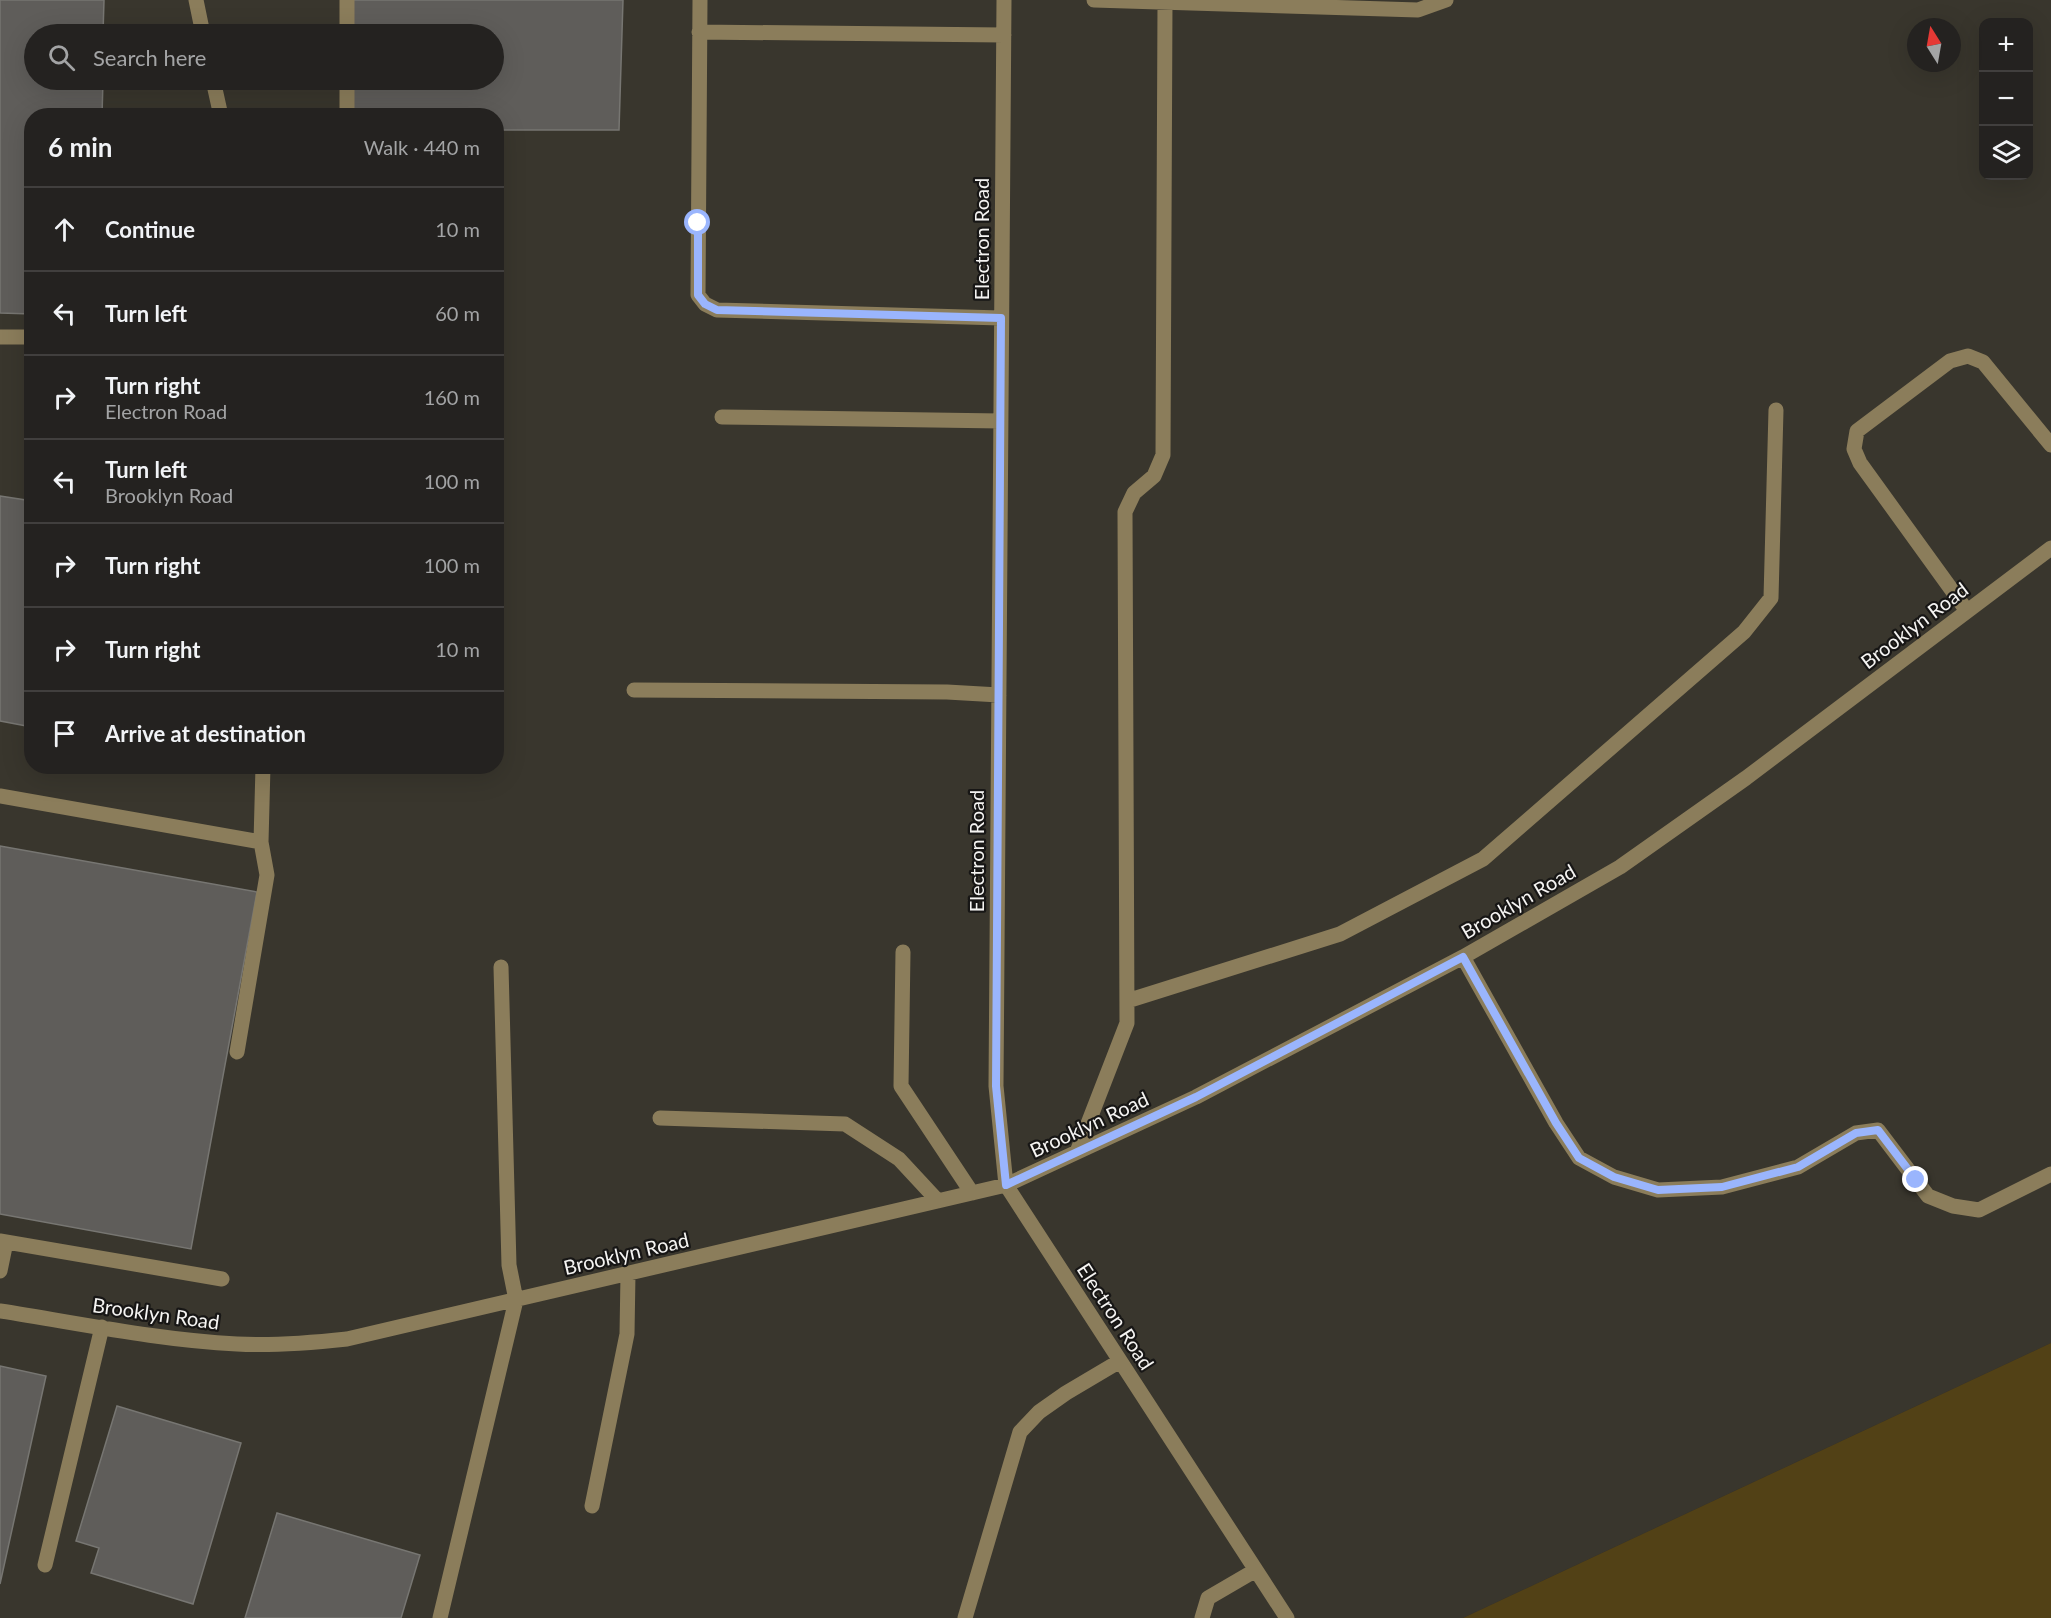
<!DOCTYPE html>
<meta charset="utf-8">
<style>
:root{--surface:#242220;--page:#302f2d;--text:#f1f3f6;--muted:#a3a4a5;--line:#413f3e}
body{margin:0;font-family:Lato,sans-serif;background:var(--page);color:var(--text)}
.controls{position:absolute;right:18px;top:18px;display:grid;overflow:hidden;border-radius:12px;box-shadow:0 6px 24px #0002}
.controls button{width:54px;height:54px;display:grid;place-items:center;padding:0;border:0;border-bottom:2px solid var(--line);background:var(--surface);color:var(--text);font:30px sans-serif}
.compass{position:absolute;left:1907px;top:18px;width:54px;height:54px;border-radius:50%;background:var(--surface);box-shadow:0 6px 24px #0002;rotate:349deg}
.stop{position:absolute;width:18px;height:18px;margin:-14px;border:4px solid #9ab5fd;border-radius:50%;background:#fff}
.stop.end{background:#9ab5fd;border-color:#fff;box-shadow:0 2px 6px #0008}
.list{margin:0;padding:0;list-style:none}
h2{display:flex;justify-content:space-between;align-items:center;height:78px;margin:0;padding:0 24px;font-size:26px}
h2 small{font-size:20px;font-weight:400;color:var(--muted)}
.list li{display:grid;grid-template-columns:39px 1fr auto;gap:18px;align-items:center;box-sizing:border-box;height:84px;padding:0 24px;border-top:2px solid var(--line)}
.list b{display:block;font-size:22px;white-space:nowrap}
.list p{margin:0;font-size:20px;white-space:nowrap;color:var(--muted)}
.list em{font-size:20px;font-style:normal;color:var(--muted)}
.icon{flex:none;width:33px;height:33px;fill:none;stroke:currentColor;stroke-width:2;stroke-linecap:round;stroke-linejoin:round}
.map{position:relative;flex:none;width:2051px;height:1618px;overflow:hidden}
.search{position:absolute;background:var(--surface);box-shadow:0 6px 24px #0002;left:24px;top:24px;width:480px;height:66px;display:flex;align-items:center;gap:15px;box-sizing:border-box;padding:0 21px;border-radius:33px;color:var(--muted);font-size:22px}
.panel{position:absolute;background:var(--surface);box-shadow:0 6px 24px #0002;left:24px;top:108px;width:480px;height:666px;border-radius:24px}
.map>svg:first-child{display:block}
.built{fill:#39362d;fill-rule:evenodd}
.green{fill:#524116}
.building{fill:#5f5d5a;stroke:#777672;stroke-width:1.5}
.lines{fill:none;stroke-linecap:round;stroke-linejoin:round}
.minor{stroke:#8b7d5b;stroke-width:15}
.route{stroke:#9ab5fd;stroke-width:8}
.labels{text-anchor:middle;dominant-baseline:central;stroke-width:4.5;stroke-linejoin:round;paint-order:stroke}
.street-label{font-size:20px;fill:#f5f4f2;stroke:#171615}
</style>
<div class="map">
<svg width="2051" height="1618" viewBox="0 0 2051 1618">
<rect width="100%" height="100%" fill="#302e2b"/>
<path class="built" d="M0,0H2051V1343L1463,1618H0ZM1984,22H2028V176H1984ZM1916,27H1952V63H1916ZM34,34H494V80H34ZM32,116H496V766H32Z"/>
<path class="green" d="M2051,1343V1618H1463Z"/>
<path class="building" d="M0,0H104L103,34H34V80H103L102,116H32V314L0,313Z
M352,0H623L619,130H496V116H347L349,80H494V34H350Z
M0,496L32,501V727L0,721Z
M0,846L257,892L191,1249L0,1214Z
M0,1366L46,1376L0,1584Z
M117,1406L241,1443L193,1604L91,1573L99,1548L76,1541Z
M277,1513L420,1555L401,1618H245Z"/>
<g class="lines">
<path class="minor" d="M196,0L203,34
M700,0L698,295L705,304L717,310L1001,318
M1004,0L996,1086L1006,1185L1287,1618
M1094,0L1418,10L1446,0
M699,32L1004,35
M347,34V0
M213,80L221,116
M347,116V80
M0,337H32
M722,417L1001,421
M1967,611L1860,463L1854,449L1857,431L1950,361L1968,356L1983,362L2051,445
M634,690L947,692L999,695
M0,796L261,842
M903,952L901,1086L972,1193
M1463,957L1556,1123L1579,1158L1614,1177L1658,1190L1722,1187L1798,1167L1856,1133L1878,1130L1928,1196L1953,1206L1979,1210L2051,1174
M1127,1001L1340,934L1483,859L1744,632L1771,598L1776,410
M237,1052L267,875L261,842L263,766
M660,1118L845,1124L899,1159L938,1201
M1077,1152L1127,1023L1125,512L1134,493L1154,476L1163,455L1165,2
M0,1241L222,1279
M0,1271L6,1242
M0,1311C78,1323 157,1340 237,1344C274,1346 310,1343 347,1339L1006,1185L1196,1097L1463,957L1620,867L1746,778L2051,548
M592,1506L627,1334L628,1274
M45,1565L102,1327
M440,1618L516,1300L509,1265L501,967
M965,1618L1020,1432L1039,1412L1066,1393L1120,1361
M1202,1618L1208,1598L1256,1570"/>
</g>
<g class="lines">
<path class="route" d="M698,223V295L705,304L717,310L1001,318L996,1086L1006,1185L1196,1097L1463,957L1556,1123L1579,1158L1614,1177L1658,1190L1722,1187L1798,1167L1856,1133L1878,1130L1916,1180"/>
</g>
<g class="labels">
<g class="street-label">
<text transform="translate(981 239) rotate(-90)">Electron Road</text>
<text transform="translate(1914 625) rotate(-37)">Brooklyn Road</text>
<text transform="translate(976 851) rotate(-90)">Electron Road</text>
<text transform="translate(1518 901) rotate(-30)">Brooklyn Road</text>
<text transform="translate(1089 1124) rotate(-25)">Brooklyn Road</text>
<text transform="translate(626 1253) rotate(-13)">Brooklyn Road</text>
<text transform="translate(156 1313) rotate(8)">Brooklyn Road</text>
<text transform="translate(1116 1316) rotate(57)">Electron Road</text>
</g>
</g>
</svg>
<div class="controls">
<button>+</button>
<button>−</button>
<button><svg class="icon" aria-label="layers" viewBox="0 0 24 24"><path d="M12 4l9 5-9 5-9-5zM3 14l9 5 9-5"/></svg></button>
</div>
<svg class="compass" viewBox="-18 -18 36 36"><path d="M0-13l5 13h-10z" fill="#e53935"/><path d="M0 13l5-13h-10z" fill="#a3a4a5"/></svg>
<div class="stop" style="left:698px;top:223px"></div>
<div class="stop end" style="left:1916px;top:1180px"></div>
<div class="search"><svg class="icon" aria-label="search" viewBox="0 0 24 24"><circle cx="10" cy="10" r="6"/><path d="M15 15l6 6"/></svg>Search here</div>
<section class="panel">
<h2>6 min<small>Walk · 440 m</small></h2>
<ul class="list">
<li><svg class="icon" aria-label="ahead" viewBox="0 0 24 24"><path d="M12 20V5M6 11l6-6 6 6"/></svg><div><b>Continue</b></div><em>10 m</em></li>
<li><svg class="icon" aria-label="left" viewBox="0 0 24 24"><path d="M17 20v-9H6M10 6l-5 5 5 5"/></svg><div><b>Turn left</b></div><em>60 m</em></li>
<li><svg class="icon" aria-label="right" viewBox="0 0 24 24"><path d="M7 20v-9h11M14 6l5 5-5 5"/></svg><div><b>Turn right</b><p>Electron Road</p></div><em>160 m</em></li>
<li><svg class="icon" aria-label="left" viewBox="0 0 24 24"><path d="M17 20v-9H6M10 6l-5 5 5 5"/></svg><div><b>Turn left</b><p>Brooklyn Road</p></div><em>100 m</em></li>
<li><svg class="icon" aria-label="right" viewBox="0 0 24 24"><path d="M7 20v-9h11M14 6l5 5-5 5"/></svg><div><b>Turn right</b></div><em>100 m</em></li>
<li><svg class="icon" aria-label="right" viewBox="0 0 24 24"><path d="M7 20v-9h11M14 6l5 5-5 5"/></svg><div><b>Turn right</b></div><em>10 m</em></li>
<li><svg class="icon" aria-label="arrive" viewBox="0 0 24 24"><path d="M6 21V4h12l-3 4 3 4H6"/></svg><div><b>Arrive at destination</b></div></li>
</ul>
</section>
</div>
